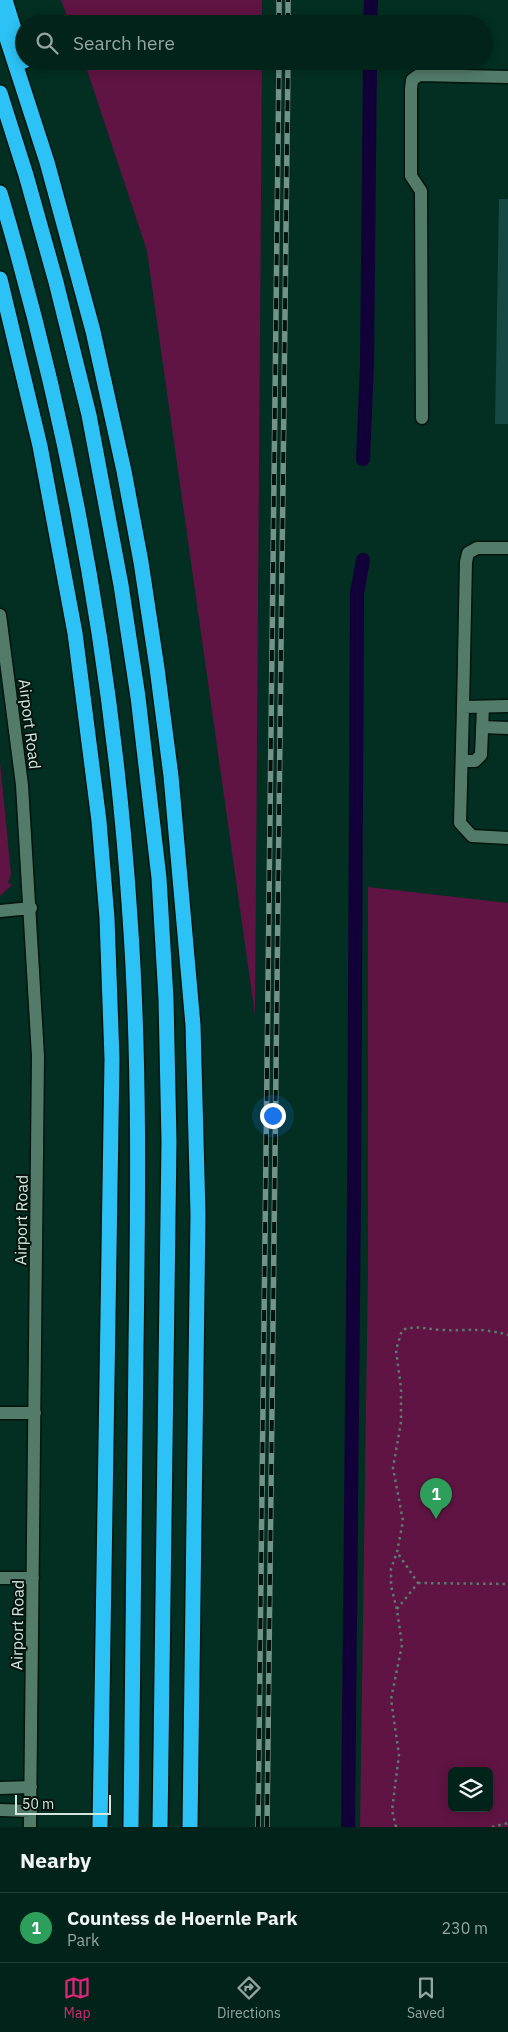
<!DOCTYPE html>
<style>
:root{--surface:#022319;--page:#102f26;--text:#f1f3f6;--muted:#96a4a2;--line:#234038;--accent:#db2777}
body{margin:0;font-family:"IBM Plex Sans",sans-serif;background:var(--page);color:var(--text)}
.controls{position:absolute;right:15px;bottom:15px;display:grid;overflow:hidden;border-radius:8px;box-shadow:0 2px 12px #0003}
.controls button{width:45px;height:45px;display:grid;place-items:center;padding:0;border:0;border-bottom:1px solid var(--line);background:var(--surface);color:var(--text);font:25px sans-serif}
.scale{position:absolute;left:15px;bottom:12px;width:96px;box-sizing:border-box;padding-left:5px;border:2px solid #d2e8de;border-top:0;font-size:14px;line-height:18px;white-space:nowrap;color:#d2e8de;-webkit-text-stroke:4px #04130d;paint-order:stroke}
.you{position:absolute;left:272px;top:1115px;width:18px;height:18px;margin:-12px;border:4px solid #fff;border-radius:50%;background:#1a73e8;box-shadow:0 0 0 8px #1a73e833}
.badge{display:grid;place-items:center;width:32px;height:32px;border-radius:50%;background:var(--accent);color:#fff;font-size:16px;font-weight:700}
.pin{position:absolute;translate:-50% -41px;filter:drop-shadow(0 1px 2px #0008)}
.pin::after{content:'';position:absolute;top:26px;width:18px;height:15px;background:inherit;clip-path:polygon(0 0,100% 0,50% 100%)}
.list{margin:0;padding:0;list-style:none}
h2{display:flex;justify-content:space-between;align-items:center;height:65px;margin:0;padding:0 20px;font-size:21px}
h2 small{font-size:16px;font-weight:400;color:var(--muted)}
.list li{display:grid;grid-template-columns:32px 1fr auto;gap:15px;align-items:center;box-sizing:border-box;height:70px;padding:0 20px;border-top:1px solid var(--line)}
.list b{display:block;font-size:19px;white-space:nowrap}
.list p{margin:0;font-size:16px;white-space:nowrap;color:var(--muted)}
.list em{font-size:16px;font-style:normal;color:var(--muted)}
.icon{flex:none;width:28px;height:28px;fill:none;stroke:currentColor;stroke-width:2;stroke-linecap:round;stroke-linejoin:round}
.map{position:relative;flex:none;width:508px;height:1827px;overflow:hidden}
.search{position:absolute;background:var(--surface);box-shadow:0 2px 12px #0003;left:15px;right:15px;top:15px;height:55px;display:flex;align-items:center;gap:12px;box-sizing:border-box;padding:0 18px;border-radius:28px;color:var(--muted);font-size:19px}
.sheet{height:135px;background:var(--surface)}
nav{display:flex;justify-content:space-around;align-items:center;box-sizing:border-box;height:70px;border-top:1px solid var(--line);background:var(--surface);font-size:14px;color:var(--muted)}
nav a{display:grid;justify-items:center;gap:2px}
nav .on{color:var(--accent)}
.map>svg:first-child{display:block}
.green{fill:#601443;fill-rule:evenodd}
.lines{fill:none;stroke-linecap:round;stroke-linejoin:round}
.canal{stroke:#120138;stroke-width:14}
.building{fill:#164844}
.minor-casing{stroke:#01140c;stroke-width:15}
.highway-casing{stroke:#01140c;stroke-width:18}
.path{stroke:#597c70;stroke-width:2.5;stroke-dasharray:2.5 4;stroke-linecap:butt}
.minor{stroke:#527b6a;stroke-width:12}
.highway{stroke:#2cc2f5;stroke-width:15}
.rail-casing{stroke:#739388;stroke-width:5.5}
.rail{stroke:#04130d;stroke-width:4;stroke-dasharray:11;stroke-linecap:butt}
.labels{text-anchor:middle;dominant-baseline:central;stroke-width:4;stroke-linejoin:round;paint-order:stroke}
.street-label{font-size:16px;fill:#d2e8de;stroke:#04130d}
</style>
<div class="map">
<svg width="508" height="1827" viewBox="0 0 508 1827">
<rect width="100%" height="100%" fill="#022f21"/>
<path class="green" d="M61,0H262V24H70Z
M84,61H262L255,1015L147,251Z
M0,762L11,874L8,883L12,885L0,896Z
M368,887L508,903V1827H360L368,1268ZM452,1771H489V1808H452Z"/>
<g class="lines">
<path class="canal" d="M370,24L371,0
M363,459L367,364L370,61
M348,1827L354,1200L357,593L363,560"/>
</g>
<path class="building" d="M499,199H508V424H495Z"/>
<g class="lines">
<g class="minor-casing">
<path id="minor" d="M422,418L421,191L411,176V89L412,80L419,75L508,77
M508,548H477L468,553L466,562L463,707L508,706
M0,615L22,785L38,1056L30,1827
M463,707L460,823L472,836L508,838
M482,727L508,728
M462,761H475L481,755L483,707
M0,911L31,908
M0,1413H35
M0,1578H33
M0,1788L31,1787
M0,1810L31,1811"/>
</g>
<g class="highway-casing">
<path id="highway" d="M5,0L24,61
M0,17L47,162L93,331L124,471L141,562L157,668L171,776L193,1025L198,1214L190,1827
M0,93L26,175L56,282L89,415L121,585L138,697L159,878L166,999L169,1141L160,1827
M0,193C70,428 114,672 130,917C140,1060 138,1203 136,1347C134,1507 132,1667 131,1827
M0,279L40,446L75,633L99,821L107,918L112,1059L100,1827"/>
</g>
<path class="path" d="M418,1583L508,1584
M397,1609L418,1583L397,1552
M396,1827L392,1810L399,1755L391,1699L402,1645L397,1610L391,1586V1569L397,1552L403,1521L393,1468L401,1422V1388L396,1350L402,1330C416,1325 427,1329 441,1330C468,1331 481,1327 508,1335
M492,1827L508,1823"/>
<use href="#minor" class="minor"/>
<use href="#highway" class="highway"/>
<g class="rail-casing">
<path id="rail" d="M279,24V0
M288,24V0
M258,1827L279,61
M267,1827L288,61"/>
</g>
<use href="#rail" class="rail"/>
</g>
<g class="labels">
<g class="street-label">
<text transform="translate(30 724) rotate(83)">Airport Road</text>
<text transform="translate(21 1220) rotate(-89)">Airport Road</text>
<text transform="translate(17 1625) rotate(-89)">Airport Road</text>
</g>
</g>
</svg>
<div class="controls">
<button><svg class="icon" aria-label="layers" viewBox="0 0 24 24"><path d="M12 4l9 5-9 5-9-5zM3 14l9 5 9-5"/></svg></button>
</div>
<div class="scale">50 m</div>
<div class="you"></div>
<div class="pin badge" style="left:436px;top:1519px;background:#2e9e5b">1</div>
<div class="search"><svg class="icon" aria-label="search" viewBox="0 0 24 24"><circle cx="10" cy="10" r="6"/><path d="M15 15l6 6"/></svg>Search here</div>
</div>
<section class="sheet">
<h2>Nearby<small></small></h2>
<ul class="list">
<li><span class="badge" style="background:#2e9e5b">1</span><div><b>Countess de Hoernle Park</b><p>Park</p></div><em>230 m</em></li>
</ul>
</section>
<nav>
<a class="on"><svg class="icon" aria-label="map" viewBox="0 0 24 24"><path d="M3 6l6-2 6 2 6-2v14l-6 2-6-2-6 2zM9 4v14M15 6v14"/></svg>Map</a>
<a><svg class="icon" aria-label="directions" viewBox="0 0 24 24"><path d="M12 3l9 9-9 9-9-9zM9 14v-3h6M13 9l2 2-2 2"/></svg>Directions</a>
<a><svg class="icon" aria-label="saved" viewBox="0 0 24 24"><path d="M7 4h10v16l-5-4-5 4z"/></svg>Saved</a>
</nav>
